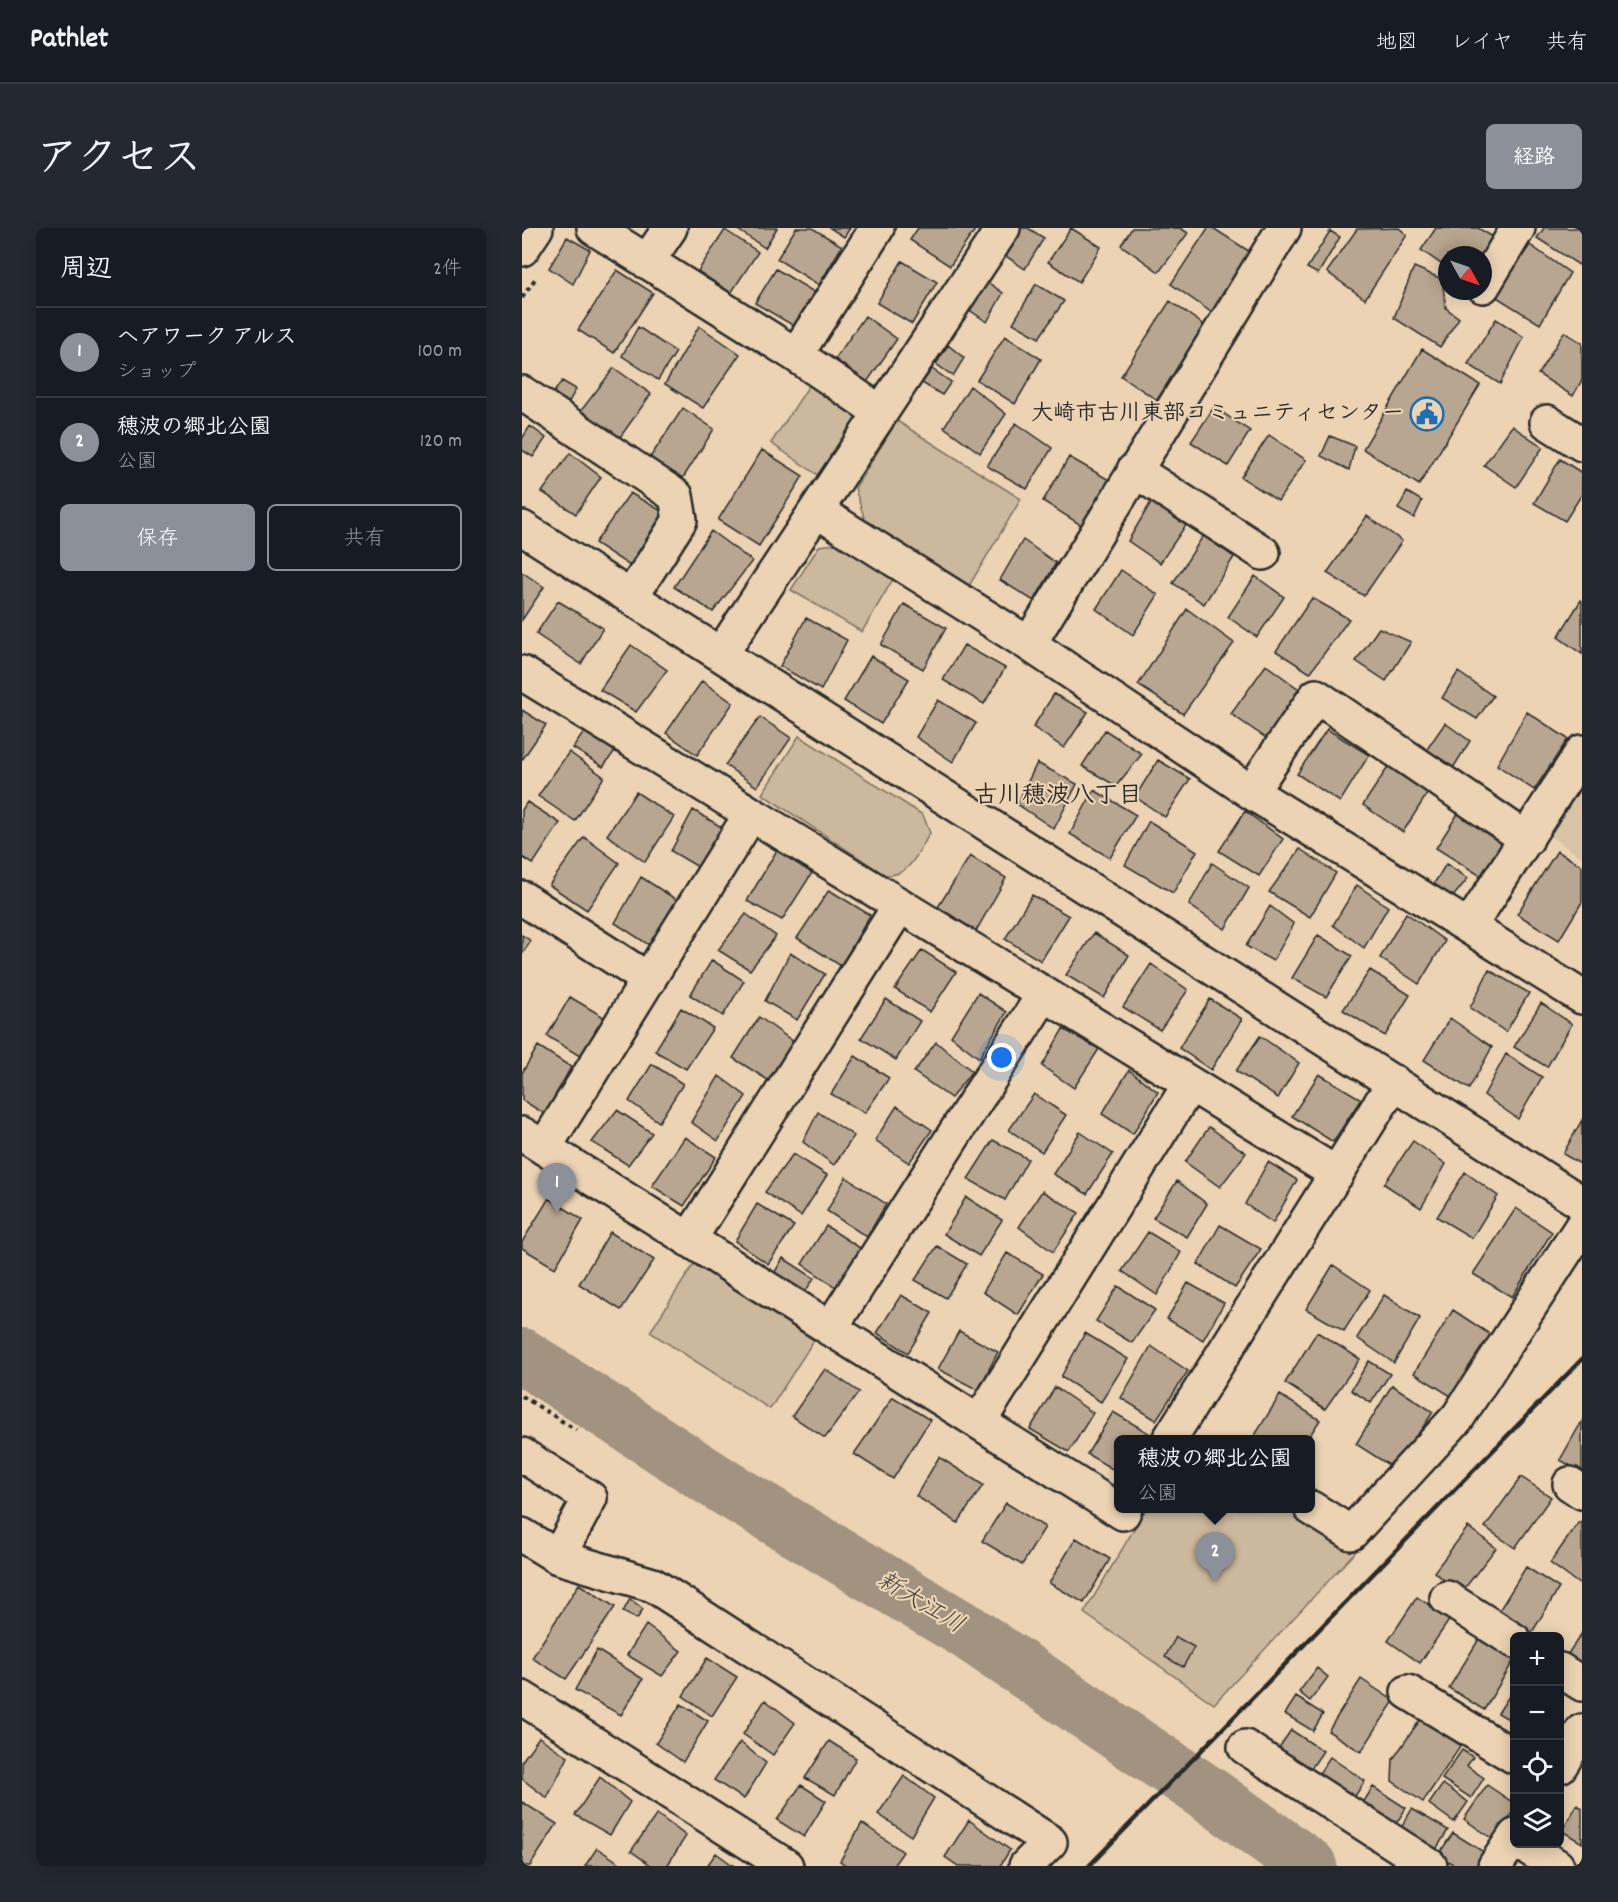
<!DOCTYPE html>
<html lang="ja">
<meta charset="utf-8">
<style>
:root{--surface:#171b24;--page:#242831;--text:#f1f3f6;--muted:#9ea1a6;--line:#363941;--accent:#8c9099}
body{margin:0;font-family:Dekko,"Klee One",sans-serif;background:var(--page);color:var(--text)}
.controls{position:absolute;right:18px;bottom:18px;display:grid;overflow:hidden;border-radius:9px;box-shadow:0 3px 15px #0003}
.controls button{width:54px;height:54px;display:grid;place-items:center;padding:0;border:0;border-bottom:2px solid var(--line);background:var(--surface);color:var(--text);font:30px sans-serif}
.compass{position:absolute;left:916px;top:18px;width:54px;height:54px;border-radius:50%;background:var(--surface);box-shadow:0 3px 15px #0003;rotate:130deg}
.you{position:absolute;left:480px;top:830px;width:21px;height:21px;margin:-15px;border:4px solid #fff;border-radius:50%;background:#1a73e8;box-shadow:0 0 0 9px #1a73e833}
.badge{display:grid;place-items:center;width:39px;height:39px;border-radius:50%;background:var(--accent);color:#fff;font-size:20px;font-weight:700}
.pin{position:absolute;translate:-50% -50px;filter:drop-shadow(0 2px 3px #0008)}
.pin::after{content:'';position:absolute;top:32px;width:21px;height:18px;background:inherit;clip-path:polygon(0 0,100% 0,50% 100%)}
.popup{position:absolute;left:592px;top:1207px;width:201px;height:78px;box-sizing:border-box;display:grid;place-content:center;border-radius:9px;background:var(--surface);filter:drop-shadow(0 2px 4px #0005);font-size:20px;white-space:nowrap;color:var(--muted)}
.popup b{font-size:22px;color:var(--text)}
.popup::after{content:'';position:absolute;left:50%;top:100%;margin-left:-12px;border:12px solid transparent;border-top-color:var(--surface)}
.list{margin:0;padding:0;list-style:none}
h2{display:flex;justify-content:space-between;align-items:center;height:78px;margin:0;padding:0 24px;font-size:26px}
h2 small{font-size:20px;font-weight:400;color:var(--muted)}
.list li{display:grid;grid-template-columns:39px 1fr auto;gap:18px;align-items:center;box-sizing:border-box;height:90px;padding:0 24px;border-top:2px solid var(--line)}
.list b{display:block;font-size:22px;white-space:nowrap}
.list p{margin:0;font-size:20px;white-space:nowrap;color:var(--muted)}
.list em{font-size:20px;font-style:normal;color:var(--muted)}
.actions{display:flex;gap:12px;padding:18px 24px}
.actions a{flex:1;padding:14px 0;border:2px solid var(--accent);border-radius:9px;text-align:center;font-size:21px;color:var(--accent)}
.actions .main{background:var(--accent);color:#fff}
.icon{flex:none;width:33px;height:33px;fill:none;stroke:currentColor;stroke-width:2;stroke-linecap:round;stroke-linejoin:round}
.map{position:relative;flex:none;width:1060px;height:1638px;overflow:hidden;border-radius:9px}
header{display:flex;align-items:center;gap:36px;box-sizing:border-box;height:84px;padding:0 30px;background:var(--surface);border-bottom:2px solid var(--line)}
header strong{font-size:28px}
nav{display:flex;gap:33px;margin-inline-start:auto;font-size:21px}
.intro{display:flex;align-items:center;justify-content:space-between;box-sizing:border-box;height:144px;padding:0 36px}
h1{margin:0;font-size:42px}
.button{padding:15px 27px;border-radius:9px;background:var(--accent);color:#fff;font-size:21px;font-weight:700}
main{display:flex;gap:36px;padding:0 36px}
aside{flex:1;background:var(--surface);border-radius:9px;box-shadow:0 3px 15px #0003}
.map>svg:first-child{display:block}
.built{fill:#d8c3a6}
.green{fill:#ccb89d;stroke:#7c7264;stroke-width:1.5}
.lines{fill:none;stroke-linecap:round;stroke-linejoin:round}
.river{stroke:#a1937f;stroke-width:56}
.building{fill:#b9a690;stroke:#2b2b2b;stroke-width:1.5}
.minor-casing{stroke:#2b2b2b;stroke-width:38}
.path{stroke:#2b2b2b;stroke-width:4;stroke-dasharray:4.5 4.5;stroke-linecap:butt}
.minor{stroke:#ebd3b3;stroke-width:33}
.rail{stroke:#2b2b2b;stroke-width:4.5}
.labels{text-anchor:middle;dominant-baseline:central;stroke-width:4.5;stroke-linejoin:round;paint-order:stroke}
.poi-label{font-size:22px;font-weight:bold;fill:#2b2b2b;stroke:#ebd3b3;text-anchor:end}
.neighbourhood-label{font-size:24px;font-weight:bold;fill:#2b2b2b;stroke:#ebd3b3}
.water-label{font-size:24px;font-style:italic;fill:#484540;stroke:#ebd3b3}
</style>
<header>
<strong>Pathlet</strong>
<nav><a>地図</a><a>レイヤ</a><a>共有</a></nav>
</header>
<div class="intro"><h1>アクセス</h1><a class="button">経路</a></div>
<main>
<aside>
<h2>周辺<small>2件</small></h2>
<ul class="list">
<li><span class="badge">1</span><div><b>ヘアワーク アルス</b><p>ショップ</p></div><em>100 m</em></li>
<li><span class="badge">2</span><div><b>穂波の郷北公園</b><p>公園</p></div><em>120 m</em></li>
</ul>
<div class="actions"><a class="main">保存</a><a>共有</a></div>
</aside>
<div class="map">
<svg width="1060" height="1638" viewBox="0 0 1060 1638">
<rect width="100%" height="100%" fill="#ebd3b3"/>
<filter id="ink" filterUnits="userSpaceOnUse"><feTurbulence type="fractalNoise" baseFrequency=".0167" numOctaves="2"/><feDisplacementMap in="SourceGraphic" scale="12" xChannelSelector="R" yChannelSelector="G"/><feConvolveMatrix kernelMatrix="1 2 1 2 8 2 1 2 1" color-interpolation-filters="sRGB"/></filter>
<g filter="url(#ink)">
<path class="built" d="M1060,558V629L1028,608Z"/>
<path class="green" d="M292,150L338,181L340,199L303,252L249,215Z
M375,193L499,271L447,358L344,296L333,260Z
M320,315L374,346L340,404L269,362L297,318Z
M277,508L401,587L408,605C396,624 388,649 363,647L240,566Z
M172,1036L292,1112L248,1181L128,1104Z
M624,1281H767L835,1322L692,1476L562,1385Z"/>
<g class="lines">
<path class="river" d="M0,1128L204,1260L444,1403L691,1569L787,1638"/>
</g>
<path class="building" d="M213,0H255L243,20Z
M274,0H290L320,18L297,57L255,31Z
M308,0H328L322,9Z
M396,0H450L453,2L428,38L388,12Z
M498,0H506L522,10L503,41L481,26Z
M549,0L579,19L557,54L526,34Z
M610,0H658L666,5L637,44L599,17Z
M686,0H691L733,27L696,89L649,56Z
M877,0L885,7L843,71L805,44L835,1Z
M914,0H956L976,12L961,27H925V40L899,22Z
M1022,0H1060V33L1057,37L1015,10Z
M203,2L236,24L209,65L176,43Z
M808,3L818,9L796,46L785,40Z
M45,9L68,22L51,56L27,40Z
M1008,17L1048,45L1018,96L973,68Z
M380,33L415,54L390,96L355,75Z
M892,39L920,51L924,80L937,90L918,119L872,90Z
M254,41L292,64L272,98L233,75Z
M95,42L131,65L92,125L56,102Z
M464,53L481,65L465,94L446,81Z
M514,56L542,73L517,110L491,95Z
M648,73L683,98L635,172L599,148Z
M343,88L375,111L345,154L313,131Z
M974,91L1002,109L978,156L946,136Z
M177,98L218,126L181,180L143,156Z
M116,99L154,124L136,152L100,128Z
M1042,104L1060,115V152L1051,168L1016,146Z
M483,108L519,131L493,176L455,152Z
M426,117L442,130L431,148L414,136Z
M900,121L958,157L897,257L841,221Z
M92,140L129,166L91,219L51,193Z
M410,141L429,154L420,167L400,155Z
M40,153L54,161L40,186L25,174Z
M448,158L484,186L458,225L422,199Z
M692,179L728,203L706,238L669,214Z
M161,180L192,201L161,250L127,231Z
M494,195L530,220L505,261L465,238Z
M8,198L24,210L11,229L0,222V211Z
M990,198L1021,219L994,259L962,237Z
M747,207L784,232L756,273L719,249Z
M808,208L833,218L827,242L799,228Z
M240,222L281,248L237,318L196,292Z
M48,225L79,249L54,286L20,264Z
M547,229L589,253L562,299L521,273Z
M1038,231L1060,245V266L1043,293L1012,275Z
M885,264L900,273L892,290L876,281Z
M108,265L143,285L108,338L73,315Z
M629,274L664,297L638,335L606,313Z
M845,288L880,313L842,368L805,345Z
M189,303L230,333L191,384L152,359Z
M681,308L712,329L682,376L651,355Z
M501,312L534,335L512,373L478,352Z
M599,342L636,367L611,407L574,381Z
M0,344L22,359L0,392Z
M733,348L762,369L735,409L706,389Z
M790,370L827,391L788,445L754,423Z
M1059,372L1060,373V426L1036,409Z
M36,373L81,400L59,436L14,406Z
M382,376L424,400L401,441L359,417Z
M665,381L712,415L661,486L616,457Z
M284,390L325,412L299,462L258,438Z
M857,400L889,414L864,453L834,433Z
M109,417L145,442L114,484L78,462Z
M442,417L483,440L462,476L421,452Z
M349,428L387,451L359,496L322,473Z
M744,437L781,464L747,512L709,486Z
M936,444L971,468L955,491L920,470Z
M180,453L211,475L175,527L144,505Z
M532,466L566,484L542,520L511,499Z
M416,472L454,495L431,534L394,509Z
M0,482L24,497L0,532Z
M1005,484L1046,511L1012,562L975,537Z
M238,489L269,510L235,559L203,537Z
M923,495L948,513L931,540L903,524Z
M67,497L98,516L81,539L51,520Z
M805,501L847,527L818,574L775,546Z
M583,502L620,526L594,558L560,538Z
M47,524L82,549L53,593L16,568Z
M636,532L668,551L643,589L613,569Z
M515,535L555,556L532,601L495,576Z
M868,536L907,563L881,604L841,577Z
M572,562L614,587L588,630L548,606Z
M114,564L152,589L123,634L85,607Z
M5,574L38,595L11,636L0,629V582Z
M171,582L201,600L176,639L149,623Z
M723,583L761,611L737,648L697,623Z
M937,584L984,614L962,650L914,620Z
M627,593L675,623L651,665L603,637Z
M62,609L97,635L65,682L27,657Z
M778,621L814,645L788,689L747,664Z
M255,622L290,645L260,692L225,673Z
M1035,623L1060,638V674L1037,712L995,686Z
M448,628L484,650L454,703L416,679Z
M690,635L727,660L703,701L667,677Z
M924,636L946,650L930,670L910,659Z
M119,649L155,672L127,717L93,695Z
M835,657L866,679L842,720L811,697Z
M307,662L348,687L319,738L275,710Z
M510,667L547,688L519,733L483,711Z
M748,678L772,696L751,733L724,718Z
M884,685L923,713L897,756L858,730Z
M224,686L254,708L228,742L196,722Z
M572,705L607,727L582,770L544,747Z
M0,707L9,713L0,726Z
M796,707L830,728L804,769L770,750Z
M400,722L434,744L408,784L373,761Z
M268,725L303,746L275,792L243,773Z
M190,732L222,753L201,788L168,767Z
M629,736L666,762L638,802L601,779Z
M848,742L888,767L863,808L821,782Z
M967,742L1007,765L984,804L948,780Z
M456,765L485,784L457,830L429,808Z
M48,769L85,791L61,830L25,808Z
M364,771L398,793L374,832L339,810Z
M688,771L720,791L689,842L657,820Z
M1019,775L1050,796L1025,839L992,819Z
M159,780L191,800L164,841L133,823Z
M237,789L272,814L249,854L211,830Z
M928,790L970,819L947,861L902,832Z
M541,801L577,821L552,860L520,838Z
M738,808L777,835L756,870L714,843Z
M414,814L450,843L429,870L392,844Z
M16,818L49,839L23,886L0,872V845Z
M984,826L1020,849L996,891L962,867Z
M333,828L367,850L343,885L309,866Z
M130,836L161,856L137,894L107,873Z
M607,842L636,864L611,906L580,886Z
M797,846L839,871L811,914L770,888Z
M197,848L224,868L196,913L169,894Z
M512,866L544,887L520,924L487,902Z
M375,878L410,902L387,935L353,912Z
M95,882L130,905L106,937L70,914Z
M296,884L332,908L312,937L281,914Z
M1060,892V937L1041,926Z
M687,899L724,925L698,959L663,934Z
M558,904L591,926L565,966L531,946Z
M163,909L194,929L162,978L130,958Z
M471,912L506,931L483,972L446,951Z
M891,913L924,936L899,980L862,956Z
M271,926L305,947L279,988L243,964Z
M746,934L775,952L751,995L723,976Z
M943,944L976,968L950,1010L915,989Z
M324,949L364,976L345,1009L305,983Z
M655,953L685,976L665,1009L631,990Z
M520,963L557,985L531,1024L497,999Z
M444,969L480,992L457,1028L422,1006Z
M27,970L61,992L33,1040L0,1020V1014Z
M235,976L272,998L246,1036L213,1013Z
M994,980L1030,1004L990,1069L951,1046Z
M698,997L739,1021L713,1060L676,1036Z
M304,998L341,1022L315,1060L280,1036Z
M88,1004L132,1032L99,1082L57,1056Z
M626,1004L659,1024L635,1067L600,1043Z
M415,1018L445,1036L424,1070L393,1052Z
M485,1025L521,1046L496,1087L461,1064Z
M261,1030L292,1050L280,1069L250,1049Z
M811,1037L848,1062L822,1103L784,1081Z
M666,1055L702,1075L681,1112L645,1091Z
M596,1058L633,1082L610,1115L574,1093Z
M379,1067L410,1085L386,1125L355,1105Z
M862,1067L898,1090L872,1135L835,1110Z
M931,1082L972,1109L932,1170L892,1145Z
M437,1103L476,1124L456,1162L416,1141Z
M795,1104L838,1131L803,1181L763,1155Z
M563,1105L606,1131L579,1174L539,1149Z
M629,1118L666,1143L634,1192L599,1170Z
M847,1133L868,1146L849,1175L829,1162Z
M303,1141L337,1164L303,1210L270,1188Z
M870,1157L911,1184L873,1241L834,1216Z
M533,1159L571,1185L547,1224L508,1201Z
M758,1167L798,1192L785,1212H730Z
M371,1169L408,1192L371,1251L332,1226Z
M591,1184L630,1207L628,1212H597V1245L565,1226Z
M1060,1193V1244L1038,1232Z
M417,1229L461,1257L436,1295L394,1268Z
M999,1249L1029,1269L993,1320L963,1299Z
M484,1275L523,1299L500,1337L460,1313Z
M1057,1294L1060,1295V1351L1057,1356L1028,1335Z
M946,1299L974,1320L939,1365L912,1344Z
M554,1310L588,1331L562,1375L527,1355Z
M1004,1339L1037,1360L1009,1406L975,1386Z
M57,1356L93,1379L44,1451L10,1430Z
M895,1369L928,1391L898,1435L866,1413Z
M108,1371L121,1381L115,1391L101,1384Z
M124,1397L159,1423L140,1448L105,1427Z
M1060,1405V1446L1041,1433Z
M654,1409L672,1419L661,1439L643,1429Z
M957,1411L992,1432L962,1482L927,1460Z
M75,1422L121,1451L99,1487L53,1462Z
M185,1430L215,1449L190,1488L161,1468Z
M795,1440L806,1449L788,1473L777,1464Z
M839,1451L872,1473L839,1524L806,1503Z
M993,1459V1495L976,1485Z
M774,1469L801,1486L791,1503L763,1486Z
M243,1472L273,1495L251,1527L221,1506Z
M159,1476L186,1493L161,1534L134,1515Z
M902,1486L942,1513L901,1574L870,1553L871,1531Z
M769,1502L801,1523L786,1545L754,1524Z
M17,1509L46,1529L25,1570L0,1551V1533Z
M307,1513L334,1530L313,1567L283,1550Z
M218,1514L244,1535L222,1571L192,1552Z
M940,1522L951,1529L945,1538L962,1550L949,1570L920,1551Z
M808,1529L843,1553L827,1577L792,1553Z
M382,1548L412,1570L389,1608L356,1586Z
M78,1549L108,1574L88,1607L53,1587Z
M921,1556L946,1574L932,1594L907,1576Z
M279,1557L304,1573L282,1609L255,1592Z
M965,1557L993,1576V1582L972,1612L942,1591Z
M851,1559L884,1580L870,1602L837,1581Z
M0,1574L35,1596L8,1638H0Z
M1055,1577L1060,1580V1615L1040,1603Z
M890,1581L926,1602L913,1623L878,1602Z
M135,1586L164,1608L145,1638H130L109,1623Z
M447,1592L488,1622L478,1638H436L423,1629Z
M340,1595L381,1624L371,1638H325L318,1633Z
M931,1605L965,1626L957,1638H934L916,1627Z
M75,1620L102,1638H63Z
M194,1625L212,1638H185Z"/>
<g class="lines">
<g class="minor-casing">
<path id="minor" d="M72,0L274,127L358,184
M0,21L14,0
M125,34L148,0
M961,58L996,0
M274,127L355,0
M0,165L154,268L158,292L109,369
M1025,194L1060,216
M612,242L741,325
M295,283L507,416L729,564L1060,769
M0,300L1060,975
M507,416L762,0
M199,426L481,0
M0,445L815,946
M729,564L794,468L1005,611
M0,670L127,752
M947,699L1060,524
M0,906L601,1285L603,1280
M22,920L229,586
M167,1012L378,677
M308,1101L522,766
M457,1194L668,856
M647,1212L872,854
M0,1227L68,1270L36,1329
M1048,1256L1060,1264
M789,1280L829,1305L936,1189L1060,998
M0,1307L36,1329L131,1357L528,1614L504,1638
M925,1370L993,1413
M1038,1442L1060,1456
M886,1464L993,1529
M0,1470L264,1638
M723,1519L908,1638
M1038,1538L1060,1503
M1000,1616L1035,1638
M973,1638L993,1608"/>
</g>
<path class="path" d="M0,70L13,51
M0,1168L54,1202"/>
<use href="#minor" class="minor"/>
<path class="rail" d="M567,1638L1060,1131"/>
</g>
</g>
<defs>
<g id="civic-ring" transform="scale(1.725)"><circle r="9.5" fill="#ebd3b3" stroke="#1f6fb2" stroke-width="1.5"/><path d="M-.6-6.5H3V-4.5H.6V-3L4-1V1h2V6H-6V1h2V-1L-.6-3ZM-1.2 2.5V6h2.4V2.5Z" fill="#1f6fb2"/></g>
</defs>
<g fill-rule="evenodd">
<use href="#civic-ring" x="905" y="186"/>
</g>
<g class="labels">
<g class="poi-label">
<text x="882" y="186">大崎市古川東部コミュニティセンター</text>
</g>
<g class="neighbourhood-label">
<text x="536" y="569">古川穂波八丁目</text>
</g>
<g class="water-label">
<text transform="translate(398 1376) rotate(31)">新大江川</text>
</g>
</g>
</svg>
<div class="controls">
<button>+</button>
<button>−</button>
<button><svg class="icon" aria-label="locate" viewBox="0 0 24 24"><circle cx="12" cy="12" r="6"/><path d="M12 2v4M12 18v4M2 12h4M18 12h4"/></svg></button>
<button><svg class="icon" aria-label="layers" viewBox="0 0 24 24"><path d="M12 4l9 5-9 5-9-5zM3 14l9 5 9-5"/></svg></button>
</div>
<svg class="compass" viewBox="-18 -18 36 36"><path d="M0-13l5 13h-10z" fill="#e53935"/><path d="M0 13l5-13h-10z" fill="#9ea1a6"/></svg>
<div class="you"></div>
<div class="pin badge" style="left:35px;top:985px">1</div>
<div class="pin badge" style="left:693px;top:1354px">2</div>
<div class="popup"><b>穂波の郷北公園</b>公園</div>
</div>
</main>
